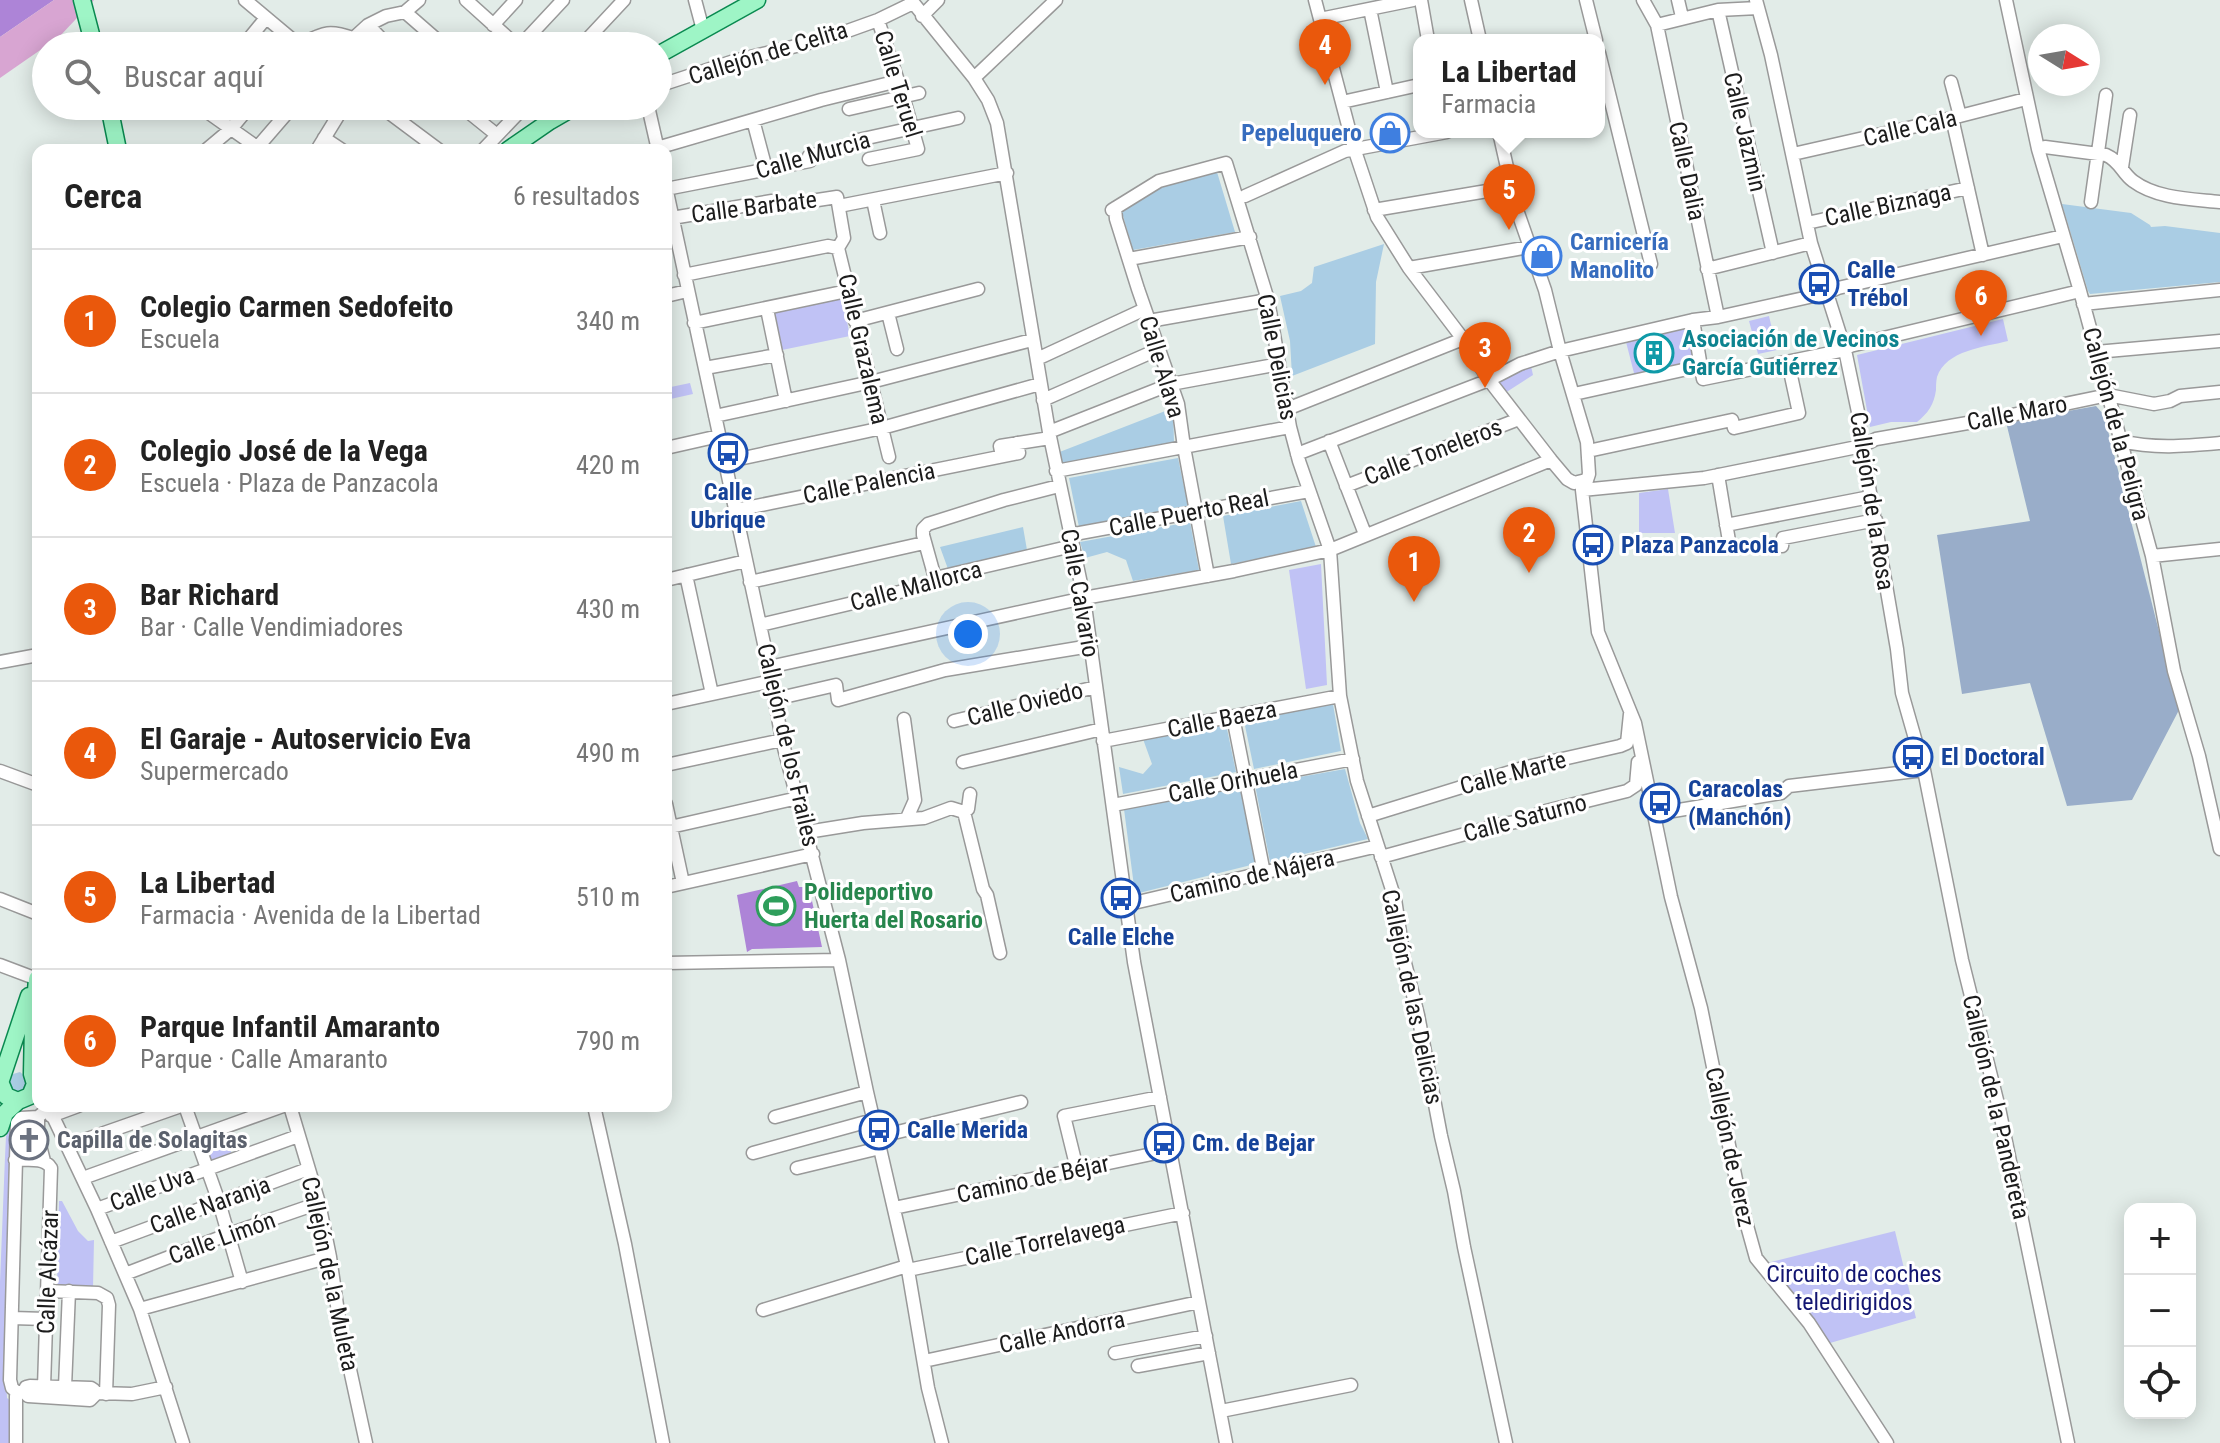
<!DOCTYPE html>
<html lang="es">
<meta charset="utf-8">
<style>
:root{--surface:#fff;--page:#f2f2f2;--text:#222;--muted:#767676;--line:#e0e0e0;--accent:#ea580c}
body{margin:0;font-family:"Roboto Condensed",sans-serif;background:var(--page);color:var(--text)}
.controls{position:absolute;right:24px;bottom:24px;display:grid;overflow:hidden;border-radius:16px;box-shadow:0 4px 20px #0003}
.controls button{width:72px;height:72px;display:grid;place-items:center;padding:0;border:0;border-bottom:2px solid var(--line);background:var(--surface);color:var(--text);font:40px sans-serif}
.compass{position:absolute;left:2028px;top:24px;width:72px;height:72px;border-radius:50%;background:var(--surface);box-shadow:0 4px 20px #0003;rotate:101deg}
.you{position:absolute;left:968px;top:634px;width:28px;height:28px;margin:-20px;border:6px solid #fff;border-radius:50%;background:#1a73e8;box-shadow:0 0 0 12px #1a73e833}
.badge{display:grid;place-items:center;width:52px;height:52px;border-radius:50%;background:var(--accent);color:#fff;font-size:26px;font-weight:700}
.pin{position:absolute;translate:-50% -66px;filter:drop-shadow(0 2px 4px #0008)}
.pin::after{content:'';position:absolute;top:42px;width:28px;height:24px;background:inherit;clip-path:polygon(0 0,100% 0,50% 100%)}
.popup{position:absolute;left:1413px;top:34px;width:192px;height:104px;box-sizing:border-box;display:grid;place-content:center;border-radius:16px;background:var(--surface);filter:drop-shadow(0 2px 6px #0005);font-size:26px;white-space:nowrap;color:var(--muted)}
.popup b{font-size:30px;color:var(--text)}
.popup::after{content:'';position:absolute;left:50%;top:100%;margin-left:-16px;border:16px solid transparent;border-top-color:var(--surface)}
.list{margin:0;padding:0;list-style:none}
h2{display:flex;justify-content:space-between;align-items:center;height:104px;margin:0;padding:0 32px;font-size:34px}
h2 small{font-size:26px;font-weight:400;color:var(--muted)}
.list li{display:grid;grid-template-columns:52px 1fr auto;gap:24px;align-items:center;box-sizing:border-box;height:144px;padding:0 32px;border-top:2px solid var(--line)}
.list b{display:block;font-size:30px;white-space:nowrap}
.list p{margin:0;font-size:26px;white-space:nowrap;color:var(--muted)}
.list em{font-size:26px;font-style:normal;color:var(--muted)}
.icon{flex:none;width:44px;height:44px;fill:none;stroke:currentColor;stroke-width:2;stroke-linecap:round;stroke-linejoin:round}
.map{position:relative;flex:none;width:2220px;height:1443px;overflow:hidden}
.search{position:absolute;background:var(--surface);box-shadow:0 4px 20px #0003;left:32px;top:32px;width:640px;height:88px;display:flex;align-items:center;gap:20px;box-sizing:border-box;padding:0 28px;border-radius:44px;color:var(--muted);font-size:30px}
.panel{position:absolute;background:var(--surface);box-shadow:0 4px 20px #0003;left:32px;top:144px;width:640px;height:968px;border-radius:16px}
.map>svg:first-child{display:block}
.grass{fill:#aacde4}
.forest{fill:#99adc9}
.park{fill:#c0c2f5}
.pitch{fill:#ad84d7}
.water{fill:#d8a5d2}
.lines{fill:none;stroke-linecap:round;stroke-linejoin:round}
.minor-casing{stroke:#999;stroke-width:15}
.major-casing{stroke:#0a8a50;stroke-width:19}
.minor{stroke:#fff;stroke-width:12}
.major{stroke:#9ef5c6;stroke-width:16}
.labels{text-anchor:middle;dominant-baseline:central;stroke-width:6;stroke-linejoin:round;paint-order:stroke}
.street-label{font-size:24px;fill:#1c1c1c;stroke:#fff}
.shop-label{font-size:24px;font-weight:bold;fill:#366cbe;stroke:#fff;text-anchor:end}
.transit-label{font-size:24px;font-weight:bold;fill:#164399;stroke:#fff;text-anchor:start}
.culture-label{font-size:24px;font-weight:bold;fill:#0d838f;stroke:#fff;text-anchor:start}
.leisure-label{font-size:24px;font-weight:bold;fill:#27864d;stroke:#fff;text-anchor:start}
.worship-label{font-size:24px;font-weight:bold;fill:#5b616d;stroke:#fff;text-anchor:start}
.park-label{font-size:24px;fill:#121571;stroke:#fff}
</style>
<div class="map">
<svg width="2220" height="1443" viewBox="0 0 2220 1443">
<rect width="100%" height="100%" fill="#e2ece8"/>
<path class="grass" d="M1217,172L1235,232L1133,250L1121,209L1158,188Z
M2062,204L2131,213L2150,225L2151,227L2165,226L2220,233V282L2090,294L2088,291Z
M1384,244L1376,282L1375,344L1292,376L1290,341L1280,296L1301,291L1312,283L1314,267Z
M1173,408L1174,442L1060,464L1057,453Z
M1178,458L1188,506L1079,527L1069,478Z
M1301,501L1316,547L1231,564L1223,516Z
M1190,522L1199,570L1133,581L1126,560L1107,552L1085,558L1080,542Z
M1023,527L1027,550L948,569L940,547Z
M1333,704L1341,751L1254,769L1244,721Z
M1226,724L1236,772L1123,794L1119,767L1143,774L1152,764L1143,739Z
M1345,769L1360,823L1368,839L1270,862L1255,785Z
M1240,788L1255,864L1135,894L1124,809Z
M20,1072L28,1079L25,1092L11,1093L8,1079L13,1074Z"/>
<path class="forest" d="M2096,406L2104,415L2179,710L2132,800L2067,806L2030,683L1962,694L1937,535L2030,521L2006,422Z"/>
<path class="park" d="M842,297L850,336L782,350L774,312Z
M1769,316L1777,350L1758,354L1749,321Z
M2003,319L2008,341C1985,347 1946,350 1937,377C1936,382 1936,386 1936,390C1934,405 1928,413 1917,422H1891L1870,427L1857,355Z
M1692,322L1699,365L1635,377L1625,338Z
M1531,366L1533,375L1505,393L1499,380Z
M690,383L693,394L666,400V388Z
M1668,489L1675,533H1639V493Z
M1321,564L1327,685L1306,689L1289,570Z
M13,1123L6,1372L7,1398L11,1401L12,1443H0V1282L5,1157L6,1136Z
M224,1132L232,1155L211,1163L202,1140Z
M59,1201H62L78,1231L88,1241L94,1240L93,1288L57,1287Z
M1895,1231L1916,1318L1830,1343L1767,1263Z"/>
<path class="pitch" d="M0,0H54L0,37Z
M797,881L799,887H809L822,947L752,949L747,952L737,895Z"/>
<path class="water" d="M54,0H94L59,37L0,78V37Z"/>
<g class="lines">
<g class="minor-casing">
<path id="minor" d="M245,0L294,41L329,46
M466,0L517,46
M695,0L703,30
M911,0L974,78L988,100L997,123L1049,432L1084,598L1134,962L1226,1443
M1315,0L1354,148L1377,217L1409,268L1463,339L1489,380L1551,460L1567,479L1574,483L1586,480
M1421,0L1428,40
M1471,0L1480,40
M1586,0L1596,40
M1643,0L1657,25L1718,317
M1678,0L1682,17
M1756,0L1771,55L1811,243L1845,350L1858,412L1862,446L1897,649L1902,693L1924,770L1962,960L1999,1108L2068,1443
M2006,0L2038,149L2080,291L2152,556L2174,671L2199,756L2220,849
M1370,9L1387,92
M1718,10L1773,253
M405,12L444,46
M922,16L938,0
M1320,19L1413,0
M368,25L388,46
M493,25L516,0
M1657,25L1718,10L1758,8
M303,43C325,32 330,30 353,38
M243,46L266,18
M345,46L368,25L386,16L405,12L419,0
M520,46L563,0
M581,46L624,0
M1599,53L1651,264
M974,78L1056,0
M1951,82L1960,116
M658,86L734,61L825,39L878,20L913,3
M1342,102L1419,85
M199,106L261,150
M380,106L439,150
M461,106L497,135
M648,106L658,150
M849,109L919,93
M1952,118L1983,255
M753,120L766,169
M1499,132L1516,207L1545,290L1560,351L1587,442L1589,474L1584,489L1582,490L1598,632L1635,723L1671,897L1701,1008L1741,1204L1756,1258L1809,1323L1887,1443
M324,138L342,150
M657,148L821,100L898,81
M2038,149L2045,147L2106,155C2120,161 2122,173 2133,181C2157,199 2192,199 2220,202
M206,150L231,129L250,106
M255,150L293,106
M317,150L344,106
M483,150L525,106
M1793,154L1952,118L2026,99
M869,159L918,149L903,96L878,20
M2122,167L2130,115
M666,187L769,667L782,740L839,960L867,1092L908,1270L928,1388L942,1443
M666,189L810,161L809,156L859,144L858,140L958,118
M1245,196L1345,151L1447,132
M873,200L880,233
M2091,202L2106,95
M839,206L1007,173
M1115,208L1116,219L1138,289L1178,404L1184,447L1208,576
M1112,210L1159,181L1226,163L1268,300L1290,427L1299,461L1330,550L1340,696L1357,781L1395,899L1404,959L1418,1015L1441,1136L1454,1191L1464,1247L1506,1443
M1374,210L1511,187
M672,218L772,201L785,205L837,197L844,238L838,248
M1807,223L1968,188
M838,248L889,457
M1129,259L1250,237
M1409,268L1529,247
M1707,269L1811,243
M684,275L828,246L838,248
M666,296L687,291
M2083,304L2220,290
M767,309L786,401
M888,313L897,349
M1693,320L1703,379L1845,350L1850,346L2080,291
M855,321L978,289
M1149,321L1268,300
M694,323L847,291
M2096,352L2220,341
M1037,359L1145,309
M705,368L777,355
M1574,394L1701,366
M1043,400L1159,349
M1287,409L1463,339
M715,416L871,382L1032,340
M1049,432L1171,384L1279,364
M1329,441L1365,534
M2121,441C2154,449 2186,446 2220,443
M666,448L719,436
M1588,451L1732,420L1734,428L1799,413L1788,362
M1297,454L1489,380L1520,364L1560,351L1693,320L1718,317L1827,293L1838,288L2063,236
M1002,456L1000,446L1050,438
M725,462L882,428L1040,384
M1056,471L1290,427
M1718,475L1729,541
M1346,486L1519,419
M1582,490L1704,478L1862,446L1876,439L2002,417L2108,395L2154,404L2170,401L2180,396L2220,392
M736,510L1019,453L1017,443
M1726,525L1870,497
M1069,535L1309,491
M1782,546L1783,538L1876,520
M2152,556L2220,549
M686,575L712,694
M935,578L923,535V529L928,524L1004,500L1059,486
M666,580L746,561
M750,582L924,543
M760,625L929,585L935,578L1072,546
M0,662L38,655
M769,667L1084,598L1234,571L1330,550L1551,460
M775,699L836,685L838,700L945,670L1090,646
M666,704L772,681
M1233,717L1264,873
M904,719L915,800L907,818
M954,721L1096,687
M1103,741L1340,696
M963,762L1102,729
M666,765L782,740
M0,771L38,785
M666,804L683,883
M1113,805L1353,759
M964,812L968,809L970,794
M1655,814L1781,793L1789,786L1924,770
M1368,816L1523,768L1620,746L1627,743L1630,714
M666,828L798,798
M807,832L863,823L924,818L951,808L964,812L983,889L987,895L1000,953
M1381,857L1498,825L1521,821L1546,811L1627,791L1636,785L1638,762
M666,887L813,854
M0,899L38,914
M1125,905L1378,846
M666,963L839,960
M0,965L37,979
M48,1106L97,1209L140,1309L183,1443
M185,1106L219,1202L242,1282
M290,1106L319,1203L330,1257L339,1319L366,1443
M594,1106L625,1244L663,1443
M51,1116L78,1106
M38,1117V1138L44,1161
M775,1117L867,1092
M877,1137L1021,1102
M67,1146L181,1106
M753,1153L873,1120
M15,1160C27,1160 45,1157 51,1168L44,1387
M797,1168L880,1148
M1077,1169L1064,1116L1160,1097
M83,1178L283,1106
M894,1208L1171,1150
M97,1209L298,1136
M111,1242L308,1169
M908,1270L1183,1213
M125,1274L229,1234L319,1203
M48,1291L98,1293L107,1298L109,1305L106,1394
M140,1309L330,1257
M763,1310L907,1266
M12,1318L46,1319
M1115,1353L1206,1336
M924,1361L1199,1302
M1138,1366L1209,1353
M30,1386L91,1388L94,1390L95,1395L90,1400L28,1396L24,1392L26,1387Z
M65,1387L69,1291
M18,1393L12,1388L10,1380L17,1123L21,1118L38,1117L44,1112
M99,1393L132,1394L166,1387
M1221,1411L1351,1385
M16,1443V1396L19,1392H24"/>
</g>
<g class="major-casing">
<path id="major" d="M82,0L94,46
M658,55L757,0
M109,106L118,150
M508,150L550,121L576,106
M1,1084L6,1096L18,1101L30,1096L35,1084L32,1074L33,1025L37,979
M0,1090L1,1080L29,996
M0,1128L5,1113L18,1101"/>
</g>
<use href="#minor" class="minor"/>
<use href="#major" class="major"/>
</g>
<defs>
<g id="shop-ring" transform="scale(2)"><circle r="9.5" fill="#fff" stroke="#3f7fe0" stroke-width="1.5"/><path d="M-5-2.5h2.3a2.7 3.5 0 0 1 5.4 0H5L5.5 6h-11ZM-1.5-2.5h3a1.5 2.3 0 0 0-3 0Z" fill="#3f7fe0"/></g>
<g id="bus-ring" transform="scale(2)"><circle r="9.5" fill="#fff" stroke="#1a4fb4" stroke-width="1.5"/><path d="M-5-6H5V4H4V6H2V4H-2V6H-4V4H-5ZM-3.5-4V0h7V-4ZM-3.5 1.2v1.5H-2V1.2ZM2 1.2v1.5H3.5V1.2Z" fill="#1a4fb4"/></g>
<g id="building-ring" transform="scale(2)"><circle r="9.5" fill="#fff" stroke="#0f9aa8" stroke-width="1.5"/><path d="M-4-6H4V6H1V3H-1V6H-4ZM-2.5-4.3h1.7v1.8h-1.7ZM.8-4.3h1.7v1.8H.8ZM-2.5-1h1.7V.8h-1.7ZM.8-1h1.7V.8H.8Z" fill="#0f9aa8"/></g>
<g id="stadium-ring" transform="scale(2)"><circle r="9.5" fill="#fff" stroke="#2e9e5b" stroke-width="1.5"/><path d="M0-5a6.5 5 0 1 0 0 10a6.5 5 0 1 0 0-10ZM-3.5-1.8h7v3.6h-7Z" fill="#2e9e5b"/></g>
<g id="church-ring" transform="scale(2)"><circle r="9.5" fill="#fff" stroke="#6b7280" stroke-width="1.5"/><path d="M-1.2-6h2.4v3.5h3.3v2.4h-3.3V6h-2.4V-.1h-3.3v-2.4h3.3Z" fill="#6b7280"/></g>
</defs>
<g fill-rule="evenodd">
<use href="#shop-ring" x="1390" y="133"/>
<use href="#shop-ring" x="1542" y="256"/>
<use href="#bus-ring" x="1819" y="284"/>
<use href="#building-ring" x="1654" y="353"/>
<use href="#bus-ring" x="728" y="453"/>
<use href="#bus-ring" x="1593" y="545"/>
<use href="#bus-ring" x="1913" y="757"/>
<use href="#bus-ring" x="1660" y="803"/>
<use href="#bus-ring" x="1121" y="898"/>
<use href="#stadium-ring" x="776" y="906"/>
<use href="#bus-ring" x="879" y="1130"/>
<use href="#church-ring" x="29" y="1140"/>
<use href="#bus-ring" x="1164" y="1143"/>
</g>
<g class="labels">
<g class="street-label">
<text transform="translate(768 53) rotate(-17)">Callejón de Celita</text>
<text transform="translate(898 84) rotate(73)">Calle Teruel</text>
<text transform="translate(1910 128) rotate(-13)">Calle Cala</text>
<text transform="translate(1745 132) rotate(77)">Calle Jazmin</text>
<text transform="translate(813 155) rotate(-16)">Calle Murcia</text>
<text transform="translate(1687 171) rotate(78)">Calle Dalia</text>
<text transform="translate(1888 205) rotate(-12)">Calle Biznaga</text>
<text transform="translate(754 207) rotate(-7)">Calle Barbate</text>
<text transform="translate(863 349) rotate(77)">Calle Grazalema</text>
<text transform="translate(1277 357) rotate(79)">Calle Delicias</text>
<text transform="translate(1162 367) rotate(73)">Calle Alava</text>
<text transform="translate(2017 413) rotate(-11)">Calle Maro</text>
<text transform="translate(2116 424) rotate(75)">Callejón de la Peligra</text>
<text transform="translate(1433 452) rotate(-21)">Calle Toneleros</text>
<text transform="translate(869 483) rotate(-11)">Calle Palencia</text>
<text transform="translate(1872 501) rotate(81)">Callejón de la Rosa</text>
<text transform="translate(1189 513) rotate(-11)">Calle Puerto Real</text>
<text transform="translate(916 586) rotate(-15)">Calle Mallorca</text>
<text transform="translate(1080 593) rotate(80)">Calle Calvario</text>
<text transform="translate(1025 704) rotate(-14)">Calle Oviedo</text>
<text transform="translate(1222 719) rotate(-11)">Calle Baeza</text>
<text transform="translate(788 745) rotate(77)">Callejón de los Frailes</text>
<text transform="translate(1513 773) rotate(-15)">Calle Marte</text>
<text transform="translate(1233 782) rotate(-11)">Calle Orihuela</text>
<text transform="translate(1525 818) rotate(-15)">Calle Saturno</text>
<text transform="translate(1252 876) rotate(-13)">Camino de Nájera</text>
<text transform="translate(1412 997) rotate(78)">Callejón de las Delicias</text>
<text transform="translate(1996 1107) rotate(77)">Callejón de la Pandereta</text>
<text transform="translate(1730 1147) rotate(78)">Callejón de Jerez</text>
<text transform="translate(1033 1179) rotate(-12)">Camino de Béjar</text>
<text transform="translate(152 1189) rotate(-20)">Calle Uva</text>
<text transform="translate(210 1205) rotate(-20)">Calle Naranja</text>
<text transform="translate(222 1238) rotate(-20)">Calle Limón</text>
<text transform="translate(1045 1241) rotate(-12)">Calle Torrelavega</text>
<text transform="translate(48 1272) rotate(-88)">Calle Alcázar</text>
<text transform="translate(330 1274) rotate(78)">Callejón de la Muleta</text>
<text transform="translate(1062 1332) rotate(-12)">Calle Andorra</text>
</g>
<g class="shop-label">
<text x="1362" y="133">Pepeluquero</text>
<text x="1570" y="242" text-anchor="start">Carnicería<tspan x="1570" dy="28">Manolito</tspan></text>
</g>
<g class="transit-label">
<text x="1847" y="270">Calle<tspan x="1847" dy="28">Trébol</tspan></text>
<text x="728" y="492" text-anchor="middle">Calle<tspan x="728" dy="28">Ubrique</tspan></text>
<text x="1621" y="545">Plaza Panzacola</text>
<text x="1941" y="757">El Doctoral</text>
<text x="1688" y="789">Caracolas<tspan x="1688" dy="28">(Manchón)</tspan></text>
<text x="1121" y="937" text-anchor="middle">Calle Elche</text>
<text x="907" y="1130">Calle Merida</text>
<text x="1192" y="1143">Cm. de Bejar</text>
</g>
<g class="culture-label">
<text x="1682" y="339">Asociación de Vecinos<tspan x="1682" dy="28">García Gutiérrez</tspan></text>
</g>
<g class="leisure-label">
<text x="804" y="892">Polideportivo<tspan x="804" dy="28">Huerta del Rosario</tspan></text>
</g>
<g class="worship-label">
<text x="57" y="1140">Capilla de Solagitas</text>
</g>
<g class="park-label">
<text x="1854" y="1274">Circuito de coches<tspan x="1854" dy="28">teledirigidos</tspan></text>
</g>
</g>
</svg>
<div class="controls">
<button>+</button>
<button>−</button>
<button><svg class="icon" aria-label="locate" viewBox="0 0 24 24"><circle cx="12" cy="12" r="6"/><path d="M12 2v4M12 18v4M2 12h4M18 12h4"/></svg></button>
</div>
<svg class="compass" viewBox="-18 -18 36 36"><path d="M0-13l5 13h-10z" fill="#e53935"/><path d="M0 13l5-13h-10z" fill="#767676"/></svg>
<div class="you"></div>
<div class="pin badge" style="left:1414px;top:602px">1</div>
<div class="pin badge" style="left:1529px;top:573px">2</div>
<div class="pin badge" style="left:1485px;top:388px">3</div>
<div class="pin badge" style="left:1325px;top:85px">4</div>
<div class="pin badge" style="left:1509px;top:230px">5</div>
<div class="popup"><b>La Libertad</b>Farmacia</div>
<div class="pin badge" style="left:1981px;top:336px">6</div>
<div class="search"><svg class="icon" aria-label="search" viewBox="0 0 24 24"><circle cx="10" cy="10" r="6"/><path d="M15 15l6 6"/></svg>Buscar aquí</div>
<section class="panel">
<h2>Cerca<small>6 resultados</small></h2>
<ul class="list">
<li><span class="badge">1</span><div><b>Colegio Carmen Sedofeito</b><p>Escuela</p></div><em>340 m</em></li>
<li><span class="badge">2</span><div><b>Colegio José de la Vega</b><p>Escuela · Plaza de Panzacola</p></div><em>420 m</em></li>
<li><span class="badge">3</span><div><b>Bar Richard</b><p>Bar · Calle Vendimiadores</p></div><em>430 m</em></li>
<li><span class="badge">4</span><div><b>El Garaje - Autoservicio Eva</b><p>Supermercado</p></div><em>490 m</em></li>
<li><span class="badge">5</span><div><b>La Libertad</b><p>Farmacia · Avenida de la Libertad</p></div><em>510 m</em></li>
<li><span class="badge">6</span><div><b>Parque Infantil Amaranto</b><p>Parque · Calle Amaranto</p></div><em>790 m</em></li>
</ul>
</section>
</div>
